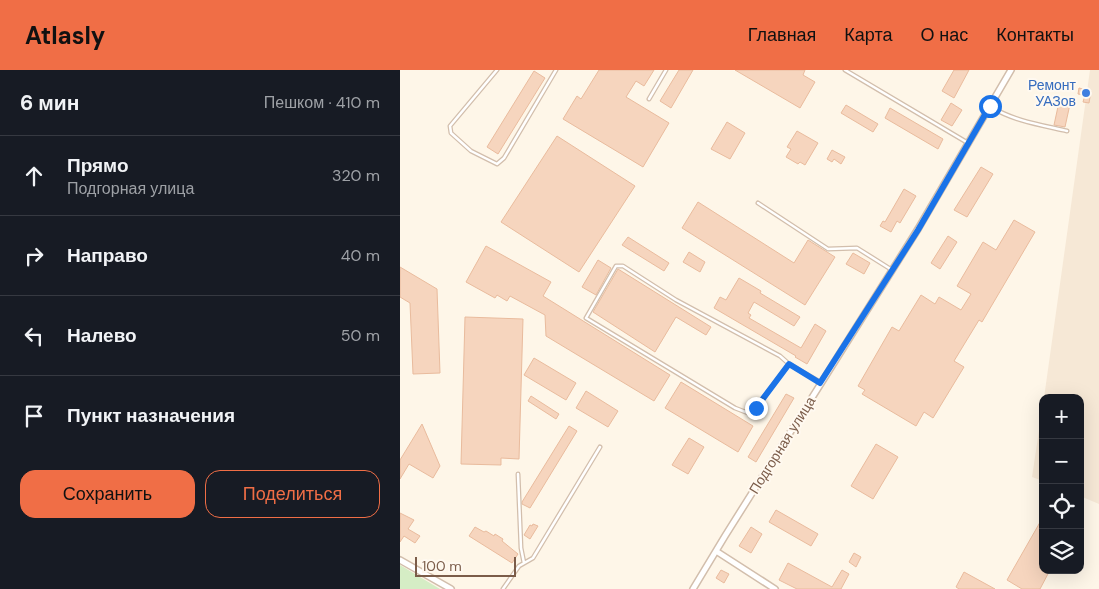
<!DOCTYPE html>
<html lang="ru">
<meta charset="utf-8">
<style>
:root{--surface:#171b24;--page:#242831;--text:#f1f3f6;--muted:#9ea1a6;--line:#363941;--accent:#f06e46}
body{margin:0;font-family:"DM Sans",sans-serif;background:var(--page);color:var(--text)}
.controls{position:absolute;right:15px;bottom:15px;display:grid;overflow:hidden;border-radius:10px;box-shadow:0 5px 20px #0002}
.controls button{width:45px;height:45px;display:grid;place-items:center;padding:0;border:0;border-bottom:1px solid var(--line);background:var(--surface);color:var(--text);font:25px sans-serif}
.scale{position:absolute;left:15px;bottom:12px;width:101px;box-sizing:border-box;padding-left:5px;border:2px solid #7b5c49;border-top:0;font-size:14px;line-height:18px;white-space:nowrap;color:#7b5c49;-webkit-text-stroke:4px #fff9f0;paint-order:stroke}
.stop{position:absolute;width:15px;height:15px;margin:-11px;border:4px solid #1a73e8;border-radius:50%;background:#fff}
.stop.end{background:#1a73e8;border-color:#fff;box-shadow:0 1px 5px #0008}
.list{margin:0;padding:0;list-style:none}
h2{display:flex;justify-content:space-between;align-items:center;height:65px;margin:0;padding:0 20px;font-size:21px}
h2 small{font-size:16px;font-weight:400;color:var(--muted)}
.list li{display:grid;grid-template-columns:32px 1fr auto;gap:15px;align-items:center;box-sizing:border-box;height:80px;padding:0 20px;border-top:1px solid var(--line)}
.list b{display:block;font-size:19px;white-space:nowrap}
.list p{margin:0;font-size:16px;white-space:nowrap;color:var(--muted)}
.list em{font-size:16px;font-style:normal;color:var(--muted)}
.actions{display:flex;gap:10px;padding:15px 20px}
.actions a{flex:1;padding:11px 0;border:1px solid var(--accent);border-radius:15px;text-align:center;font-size:18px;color:var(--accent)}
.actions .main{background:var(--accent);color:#111}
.icon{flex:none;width:28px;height:28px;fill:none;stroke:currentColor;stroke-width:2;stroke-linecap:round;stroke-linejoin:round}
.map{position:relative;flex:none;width:699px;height:519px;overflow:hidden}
header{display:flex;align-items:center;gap:30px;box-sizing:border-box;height:70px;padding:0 25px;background:var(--accent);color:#111}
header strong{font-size:24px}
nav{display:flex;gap:28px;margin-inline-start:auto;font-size:18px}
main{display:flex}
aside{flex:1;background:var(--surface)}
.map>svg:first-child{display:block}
.residential{fill:#f6e8d6}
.green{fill:#d5edc5}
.building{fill:#f6d5be;stroke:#e9bb9d}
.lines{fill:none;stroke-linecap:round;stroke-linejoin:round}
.service-casing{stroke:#d2beac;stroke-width:5}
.minor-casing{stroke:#d2beac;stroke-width:8}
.service{stroke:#fff;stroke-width:2.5}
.minor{stroke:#fff;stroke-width:5}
.route{stroke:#1a73e8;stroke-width:6}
.shop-dot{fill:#3f7fe0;stroke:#fff9f0;stroke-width:2}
.labels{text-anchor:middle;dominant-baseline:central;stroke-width:4;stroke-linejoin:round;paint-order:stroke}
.shop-label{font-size:14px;fill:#366cbe;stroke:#fff9f0;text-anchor:end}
.street-label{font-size:14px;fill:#7b5c49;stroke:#fff9f0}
</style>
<header>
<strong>Atlasly</strong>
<nav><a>Главная</a><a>Карта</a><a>О нас</a><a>Контакты</a></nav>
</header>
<main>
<aside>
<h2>6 мин<small>Пешком · 410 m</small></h2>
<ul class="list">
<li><svg class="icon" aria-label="ahead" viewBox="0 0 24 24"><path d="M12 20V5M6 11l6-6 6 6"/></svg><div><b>Прямо</b><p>Подгорная улица</p></div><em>320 m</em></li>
<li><svg class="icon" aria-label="right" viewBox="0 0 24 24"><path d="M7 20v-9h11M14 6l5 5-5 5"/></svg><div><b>Направо</b></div><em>40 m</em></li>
<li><svg class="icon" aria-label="left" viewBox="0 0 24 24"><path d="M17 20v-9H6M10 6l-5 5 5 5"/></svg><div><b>Налево</b></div><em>50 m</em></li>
<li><svg class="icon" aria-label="arrive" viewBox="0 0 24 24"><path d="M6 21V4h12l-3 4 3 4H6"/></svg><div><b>Пункт назначения</b></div></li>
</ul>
<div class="actions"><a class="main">Сохранить</a><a>Поделиться</a></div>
</aside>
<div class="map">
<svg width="699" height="519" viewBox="0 0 699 519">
<rect width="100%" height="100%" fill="#fef6e8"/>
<path class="residential" d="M690,0H699V434L680,426V328H644Z
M643,334V411L632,407Z"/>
<path class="green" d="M0,495L40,519H0Z"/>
<path class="building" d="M199,0H254L244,16L236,11L226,27L269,53L243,97L163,49L177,26L181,29Z
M279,0H293L271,38L260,31Z
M335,0H405L403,5L415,12L400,38Z
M554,0H569L554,28L542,21Z
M134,1L145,8L98,84L87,77Z
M679,18L691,21L689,33L683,32L685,25L678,24Z
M659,32L670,34L665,57L654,55Z
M551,33L562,40L552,56L541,50Z
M446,35L478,54L473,62L441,43Z
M490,38L543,69L538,79L485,48Z
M327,52L345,63L330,89L311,79Z
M397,61L418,73L405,95L400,92L398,94L386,87L391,79L387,77Z
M157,66L235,116L179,202L101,152Z
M432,80L445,87L441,94L434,89L432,92L427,89Z
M581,97L593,104L567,147L554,140Z
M504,119L516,126L500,153L497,151L491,162L480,156L483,151L485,152Z
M298,132L394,193L408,170L435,187L405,235L282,158Z
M614,150L635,162L582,252L579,250L554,291L564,297L533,348L524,342L516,356L462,324L465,320L458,316L492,257L499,261L521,225L535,234L539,227L561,240L571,224L557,216L583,172L596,180Z
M548,166L557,172L540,199L531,193Z
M228,167L269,193L264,201L222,175Z
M86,176L151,212L143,226L270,305L254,331L146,266L145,245L110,226L107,231L97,225L95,228L66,212Z
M289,182L305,192L300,202L283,192Z
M453,183L470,193L464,204L446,194Z
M198,190L211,198L196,225L182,217Z
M0,197L37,219L40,303L13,304L10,233L0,227Z
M218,199L311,257L306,265L276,247L255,282L193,242Z
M339,208L361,221L360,223L400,247L394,256L354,232L348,243L351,245L349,248L401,278L415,254L426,261L407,294L395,287L396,286L314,238L320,227L326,230Z
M65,247L123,249L119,389L101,388V395L61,394Z
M134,288L176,313L166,330L124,305Z
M281,312L353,356L338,382L265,338Z
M186,321L218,341L208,357L176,338Z
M386,324L394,328L356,392L348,387Z
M131,326L159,344L156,349L128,331Z
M22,354L40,396L33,408L9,394L0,409V390Z
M169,356L177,361L130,438L122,434V432Z
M289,368L304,377L288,404L272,395Z
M476,374L498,387L473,429L451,416Z
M376,440L418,464L411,476L369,452Z
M0,443L14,450L8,459L20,466L15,473L4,466L0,472Z
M643,447V500H650L640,519H622L607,510Z
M133,454L138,456L130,469L124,465L130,455L132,456Z
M75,457L84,462L86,461L94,466L95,464L103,469L102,471L118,484L112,493L69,466Z
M351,457L362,464L351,483L339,476Z
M454,483L461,487L456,497L449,492Z
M388,493L432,517L442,500L449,504L441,519H397L379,510Z
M321,500L329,504L324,513L316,508Z
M564,502L595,519H559L556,517Z"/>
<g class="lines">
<g class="service-casing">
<path id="service" d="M97,0L50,56L51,63L71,81L97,94L104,88L156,0
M445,0L568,73
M249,29L266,0
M591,37C614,51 641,55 667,61
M358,133L428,179L457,178L492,200
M389,294L356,338L348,343L335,338L186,248L216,196H223L276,230L380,286L389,294L420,312
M118,404L121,478L124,493
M103,519L119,496L133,488L200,377"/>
</g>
<g class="minor-casing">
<path id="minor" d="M316,481L375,519
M0,490L51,519
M293,519L325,466L518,159L611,0"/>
</g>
<use href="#service" class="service"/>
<use href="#minor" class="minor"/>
</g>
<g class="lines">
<path class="route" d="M356,338L389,294L420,313L518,160L590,36"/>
</g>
<circle class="shop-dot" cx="686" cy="23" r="5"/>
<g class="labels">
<g class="shop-label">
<text x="676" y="15">Ремонт<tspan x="676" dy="16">УАЗов</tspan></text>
</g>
<g class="street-label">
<text transform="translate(382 375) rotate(-58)">Подгорная улица</text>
</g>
</g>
</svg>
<div class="controls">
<button>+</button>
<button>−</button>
<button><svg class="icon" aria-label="locate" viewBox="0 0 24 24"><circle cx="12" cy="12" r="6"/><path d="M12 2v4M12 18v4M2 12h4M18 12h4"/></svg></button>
<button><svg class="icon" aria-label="layers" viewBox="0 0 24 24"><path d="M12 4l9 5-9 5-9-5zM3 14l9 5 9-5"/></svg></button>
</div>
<div class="scale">100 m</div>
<div class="stop" style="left:590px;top:36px"></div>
<div class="stop end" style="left:356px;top:338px"></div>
</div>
</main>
